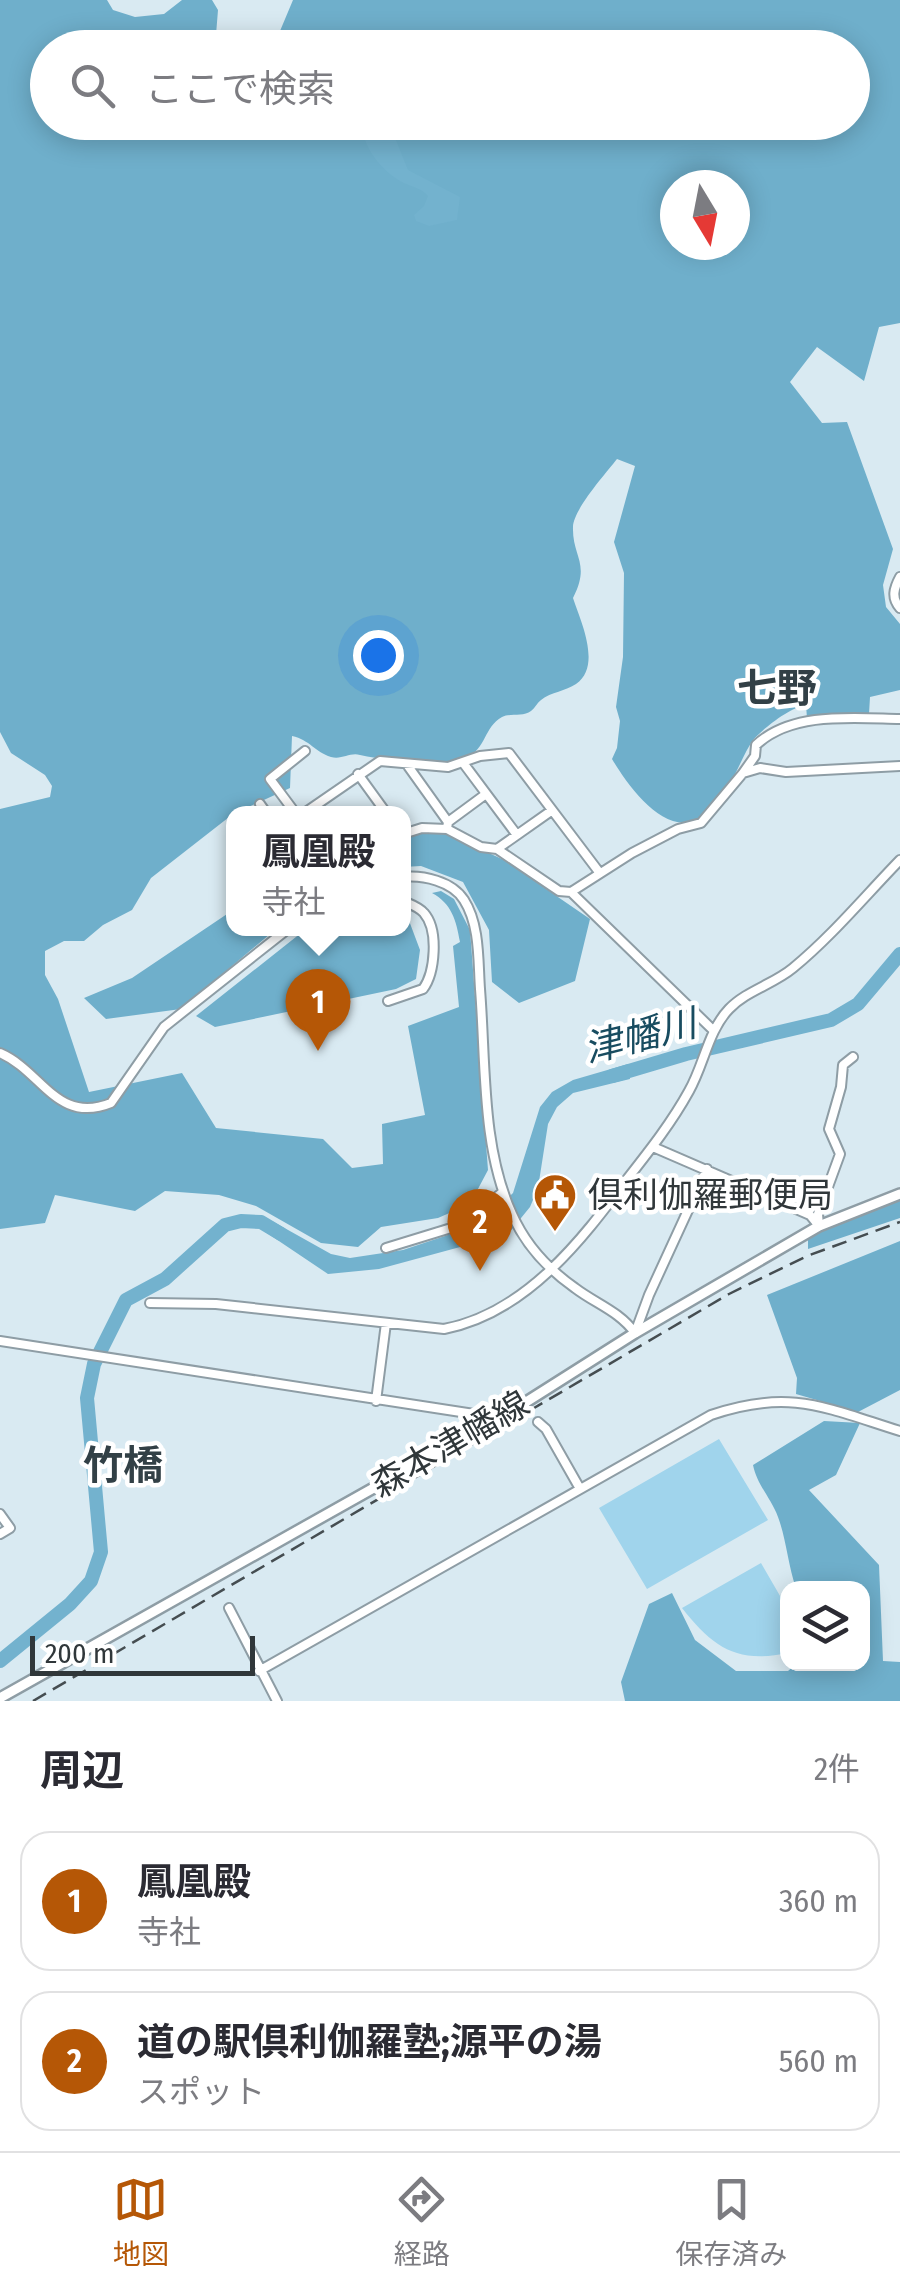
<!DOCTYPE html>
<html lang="ja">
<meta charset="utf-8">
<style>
:root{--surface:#fff;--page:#f7f7f7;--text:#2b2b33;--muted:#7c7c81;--line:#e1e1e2;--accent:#b55706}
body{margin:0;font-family:"Fira Sans Condensed","Noto Sans JP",sans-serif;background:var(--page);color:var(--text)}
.controls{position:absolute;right:30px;bottom:30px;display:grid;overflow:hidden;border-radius:20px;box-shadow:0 5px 25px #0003}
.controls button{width:90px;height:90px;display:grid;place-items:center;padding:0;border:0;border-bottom:2px solid var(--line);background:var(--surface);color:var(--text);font:50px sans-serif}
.compass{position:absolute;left:660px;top:170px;width:90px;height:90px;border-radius:50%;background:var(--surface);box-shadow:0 5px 25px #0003;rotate:170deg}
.scale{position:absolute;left:30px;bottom:25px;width:225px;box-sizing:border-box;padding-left:10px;border:5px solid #30373a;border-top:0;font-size:28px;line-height:35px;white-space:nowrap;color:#30373a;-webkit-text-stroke:8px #fff;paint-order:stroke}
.you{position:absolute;left:378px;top:655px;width:35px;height:35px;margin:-25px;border:8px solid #fff;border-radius:50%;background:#1a73e8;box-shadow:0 0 0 15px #1a73e833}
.badge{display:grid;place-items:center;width:65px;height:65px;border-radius:50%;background:var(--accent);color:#fff;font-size:32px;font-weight:700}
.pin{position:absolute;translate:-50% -82px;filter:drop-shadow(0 2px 5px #0008)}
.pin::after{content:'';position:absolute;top:52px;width:35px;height:30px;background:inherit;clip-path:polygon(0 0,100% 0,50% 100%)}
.popup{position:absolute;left:226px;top:806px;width:185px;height:130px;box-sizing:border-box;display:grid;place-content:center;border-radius:20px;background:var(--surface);filter:drop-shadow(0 2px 8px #0005);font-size:32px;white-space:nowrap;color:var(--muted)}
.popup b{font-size:38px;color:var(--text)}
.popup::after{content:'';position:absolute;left:50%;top:100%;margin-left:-20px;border:20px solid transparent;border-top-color:var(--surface)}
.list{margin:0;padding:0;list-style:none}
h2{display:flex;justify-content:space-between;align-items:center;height:130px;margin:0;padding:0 40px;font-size:42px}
h2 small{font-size:32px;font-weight:400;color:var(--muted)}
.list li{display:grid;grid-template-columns:65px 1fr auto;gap:30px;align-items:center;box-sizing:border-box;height:140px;margin:0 20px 20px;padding:0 20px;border:2px solid var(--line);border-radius:30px}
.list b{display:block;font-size:38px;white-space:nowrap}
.list p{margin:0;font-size:32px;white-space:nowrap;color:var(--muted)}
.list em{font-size:32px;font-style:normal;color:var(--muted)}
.icon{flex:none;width:55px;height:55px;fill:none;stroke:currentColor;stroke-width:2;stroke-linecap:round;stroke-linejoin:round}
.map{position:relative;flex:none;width:900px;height:1701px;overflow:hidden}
.search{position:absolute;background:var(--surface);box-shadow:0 5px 25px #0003;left:30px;right:30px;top:30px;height:110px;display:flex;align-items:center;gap:25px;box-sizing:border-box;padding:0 35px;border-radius:55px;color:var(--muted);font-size:38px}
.sheet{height:450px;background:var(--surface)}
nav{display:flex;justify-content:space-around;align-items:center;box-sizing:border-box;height:140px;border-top:2px solid var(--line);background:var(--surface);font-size:28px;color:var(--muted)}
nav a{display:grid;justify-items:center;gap:5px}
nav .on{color:var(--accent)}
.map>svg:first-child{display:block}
.green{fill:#a0d4ec}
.forest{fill:#6fafcb;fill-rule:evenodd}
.water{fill:#73b2ce}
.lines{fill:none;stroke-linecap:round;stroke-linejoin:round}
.river{stroke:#73b2ce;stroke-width:14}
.minor-casing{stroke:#8e9da5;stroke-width:12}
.major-casing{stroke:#8e9da5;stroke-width:14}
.minor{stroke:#fff;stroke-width:8}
.major{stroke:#fff;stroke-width:9}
.rail{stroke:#454d51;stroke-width:2.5;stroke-dasharray:15 8;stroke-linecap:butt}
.labels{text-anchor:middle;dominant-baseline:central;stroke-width:9;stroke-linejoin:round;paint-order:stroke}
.poi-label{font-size:35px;fill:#30373a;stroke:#fff;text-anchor:start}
.street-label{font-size:35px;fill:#30373a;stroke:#fff}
.water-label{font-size:38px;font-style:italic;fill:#184c60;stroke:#fff}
.quarter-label{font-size:40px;font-weight:bold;fill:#324046;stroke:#fff}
</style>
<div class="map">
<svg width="900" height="1701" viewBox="0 0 900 1701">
<rect width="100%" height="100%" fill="#d9eaf2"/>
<path class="green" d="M719,1439L768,1520L647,1589L599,1508Z
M761,1563L787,1608L788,1653C736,1664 713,1647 682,1608Z"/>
<path class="forest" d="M0,0H107L113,10L135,17L164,14L182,0H212L218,10L215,47L48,48V122H852V48L264,47L280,31L293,0H900V323L879,327L864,381L817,347L790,382L822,423L847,422L893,549L883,585L886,607L900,624V690L870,697L869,714L807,718L806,705C791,707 765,727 754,739C743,753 738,773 727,787C721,796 711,811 702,817C666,841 627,784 612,759L617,748L620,721L616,707L623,657L624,573L614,542L635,466L617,459C606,473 573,510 573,527C572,557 591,563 573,598C581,622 602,666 576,684C566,691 551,692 541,700C537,703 535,708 531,711C523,717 510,713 502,717C484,727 486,749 467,757C437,768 390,761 360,755C350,752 342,760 331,757C315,752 310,740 292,736L290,788L233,814L151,878L132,910L103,925L84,941H64L45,951V975L58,999L89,1092L182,1073L216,1128L323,1139L352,1168L383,1164L382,1124L425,1115L408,1026L459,1007L453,946L460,942C456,920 452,904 432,893L441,891L454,899L470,930L488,1170L470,1204L438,1218L381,1227L358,1247L321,1243L256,1206L219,1195L165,1191L135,1211L55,1195L45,1223L0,1229V809L50,797L52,786L45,775L11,753L0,732ZM675,185H735V245H675Z
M432,830L441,831L504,860L590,919L575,981L519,1003L492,982L489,930L463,882L421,866L403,867V838Z
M233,910V928L276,929L181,1009L106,1019L84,998L132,978Z
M403,917L408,918L420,950L416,979L396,989L215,1027L196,1016L306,929L403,928Z
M900,1200V1218L808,1249V1237Z
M900,1241V1390L858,1412L796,1394L797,1378L767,1295Z
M824,1421L860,1423L836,1475L809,1490L879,1565L883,1661L900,1662V1701H625L621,1682L649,1604L672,1593L695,1640L736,1671H788L796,1664H862V1588H796C788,1565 786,1538 778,1517C771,1498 757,1485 753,1465Z"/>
<path class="water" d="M362,123H389L408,170L460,197L457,220L429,226L416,221L414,215L424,206L428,196C421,187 410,187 400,181C380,169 362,146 362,123Z
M628,1064L630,1079L573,1093L557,1107L548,1124L538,1188L530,1207L508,1234L379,1269L328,1274L264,1231L272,1221L331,1254L350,1258L403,1250L481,1224L513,1193L540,1107L552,1092L573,1080Z"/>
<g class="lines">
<path class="river" d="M612,1076L686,1054L831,1020L858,1004L900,954
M0,1661L70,1604L91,1581L101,1552L87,1398L94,1364L126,1300L165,1279L225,1225L241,1221L261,1222L281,1234"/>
<g class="minor-casing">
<path id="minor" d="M900,577C894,588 891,598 900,608
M464,764L517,835
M408,766L448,822L447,829
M743,773L755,756L756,745C792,711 854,718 900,719
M358,774L387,814
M260,804L267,814
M296,814L270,779L305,751
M303,814L380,761L448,767L480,756L509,753L599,872
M448,822L486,794
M403,834L422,828L447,829L481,847L497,849L559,891L571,892
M497,849L551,811
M403,877C423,875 452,881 464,900C480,925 478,961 480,989C486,1063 481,1146 512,1214C525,1244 548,1269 575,1288C596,1304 619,1311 635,1333
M388,1001L423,989C435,973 439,930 424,913C419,907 410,904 403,901
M714,1031L571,892L632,853L678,829L701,823L743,773L760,768L786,772L900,766
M0,1053C42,1071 57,1125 111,1103L164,1027L289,928
M653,1147L810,1215L819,1226
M819,1226L818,1214L840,1154L829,1129L841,1087L843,1065L853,1057
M386,1248L461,1225L503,1192
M150,1303L216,1304L444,1329C526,1313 581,1241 628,1178C650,1150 672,1122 689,1091C704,1065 708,1031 729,1009C746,991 774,984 793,968C832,936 865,896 900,860
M635,1333L649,1295L707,1169
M0,1341L474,1414L483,1425
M376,1401L386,1323
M538,1422L546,1429L579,1487
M0,1514L10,1528L0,1534
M229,1608L277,1701
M259,1671L711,1415C790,1388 826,1408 900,1431"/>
</g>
<g class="major-casing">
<path id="major" d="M0,1698L523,1404L635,1333L819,1226L900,1194"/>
</g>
<use href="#minor" class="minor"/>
<use href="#major" class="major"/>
<path class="rail" d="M33,1701L729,1294L807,1256L900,1222"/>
</g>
<defs>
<g id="civic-pin" transform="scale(2.25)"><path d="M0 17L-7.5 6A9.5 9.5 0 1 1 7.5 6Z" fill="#b55706" stroke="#fff"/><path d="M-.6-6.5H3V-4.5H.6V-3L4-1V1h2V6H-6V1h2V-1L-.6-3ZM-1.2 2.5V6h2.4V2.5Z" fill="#fff"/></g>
</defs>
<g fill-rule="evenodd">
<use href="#civic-pin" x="555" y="1195"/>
</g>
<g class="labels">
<g class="poi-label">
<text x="588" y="1195">倶利伽羅郵便局</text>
</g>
<g class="street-label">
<text transform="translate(450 1444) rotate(-30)">森本津幡線</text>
</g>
<g class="water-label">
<text transform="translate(640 1036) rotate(-14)">津幡川</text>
</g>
<g class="quarter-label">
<text x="777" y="689">七野</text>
<text x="123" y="1466">竹橋</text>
</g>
</g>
</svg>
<div class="controls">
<button><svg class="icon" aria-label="layers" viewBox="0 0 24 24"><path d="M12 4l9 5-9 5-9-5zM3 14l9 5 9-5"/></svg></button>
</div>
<svg class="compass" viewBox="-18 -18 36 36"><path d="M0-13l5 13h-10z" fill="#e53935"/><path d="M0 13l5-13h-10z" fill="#7c7c81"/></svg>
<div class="scale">200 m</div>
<div class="you"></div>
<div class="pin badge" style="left:318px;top:1051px">1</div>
<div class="popup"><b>鳳凰殿</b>寺社</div>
<div class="pin badge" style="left:480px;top:1271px">2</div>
<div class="search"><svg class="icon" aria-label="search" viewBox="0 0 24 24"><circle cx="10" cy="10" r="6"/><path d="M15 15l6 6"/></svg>ここで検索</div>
</div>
<section class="sheet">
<h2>周辺<small>2件</small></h2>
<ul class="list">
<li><span class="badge">1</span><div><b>鳳凰殿</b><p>寺社</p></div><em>360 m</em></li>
<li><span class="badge">2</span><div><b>道の駅倶利伽羅塾;源平の湯</b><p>スポット</p></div><em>560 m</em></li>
</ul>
</section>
<nav>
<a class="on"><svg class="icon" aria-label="map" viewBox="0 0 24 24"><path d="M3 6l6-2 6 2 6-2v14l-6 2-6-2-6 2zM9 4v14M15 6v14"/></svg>地図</a>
<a><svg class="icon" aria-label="directions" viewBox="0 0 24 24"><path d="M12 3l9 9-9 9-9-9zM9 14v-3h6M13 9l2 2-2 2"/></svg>経路</a>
<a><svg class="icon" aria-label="saved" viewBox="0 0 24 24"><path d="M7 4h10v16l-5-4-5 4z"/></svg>保存済み</a>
</nav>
